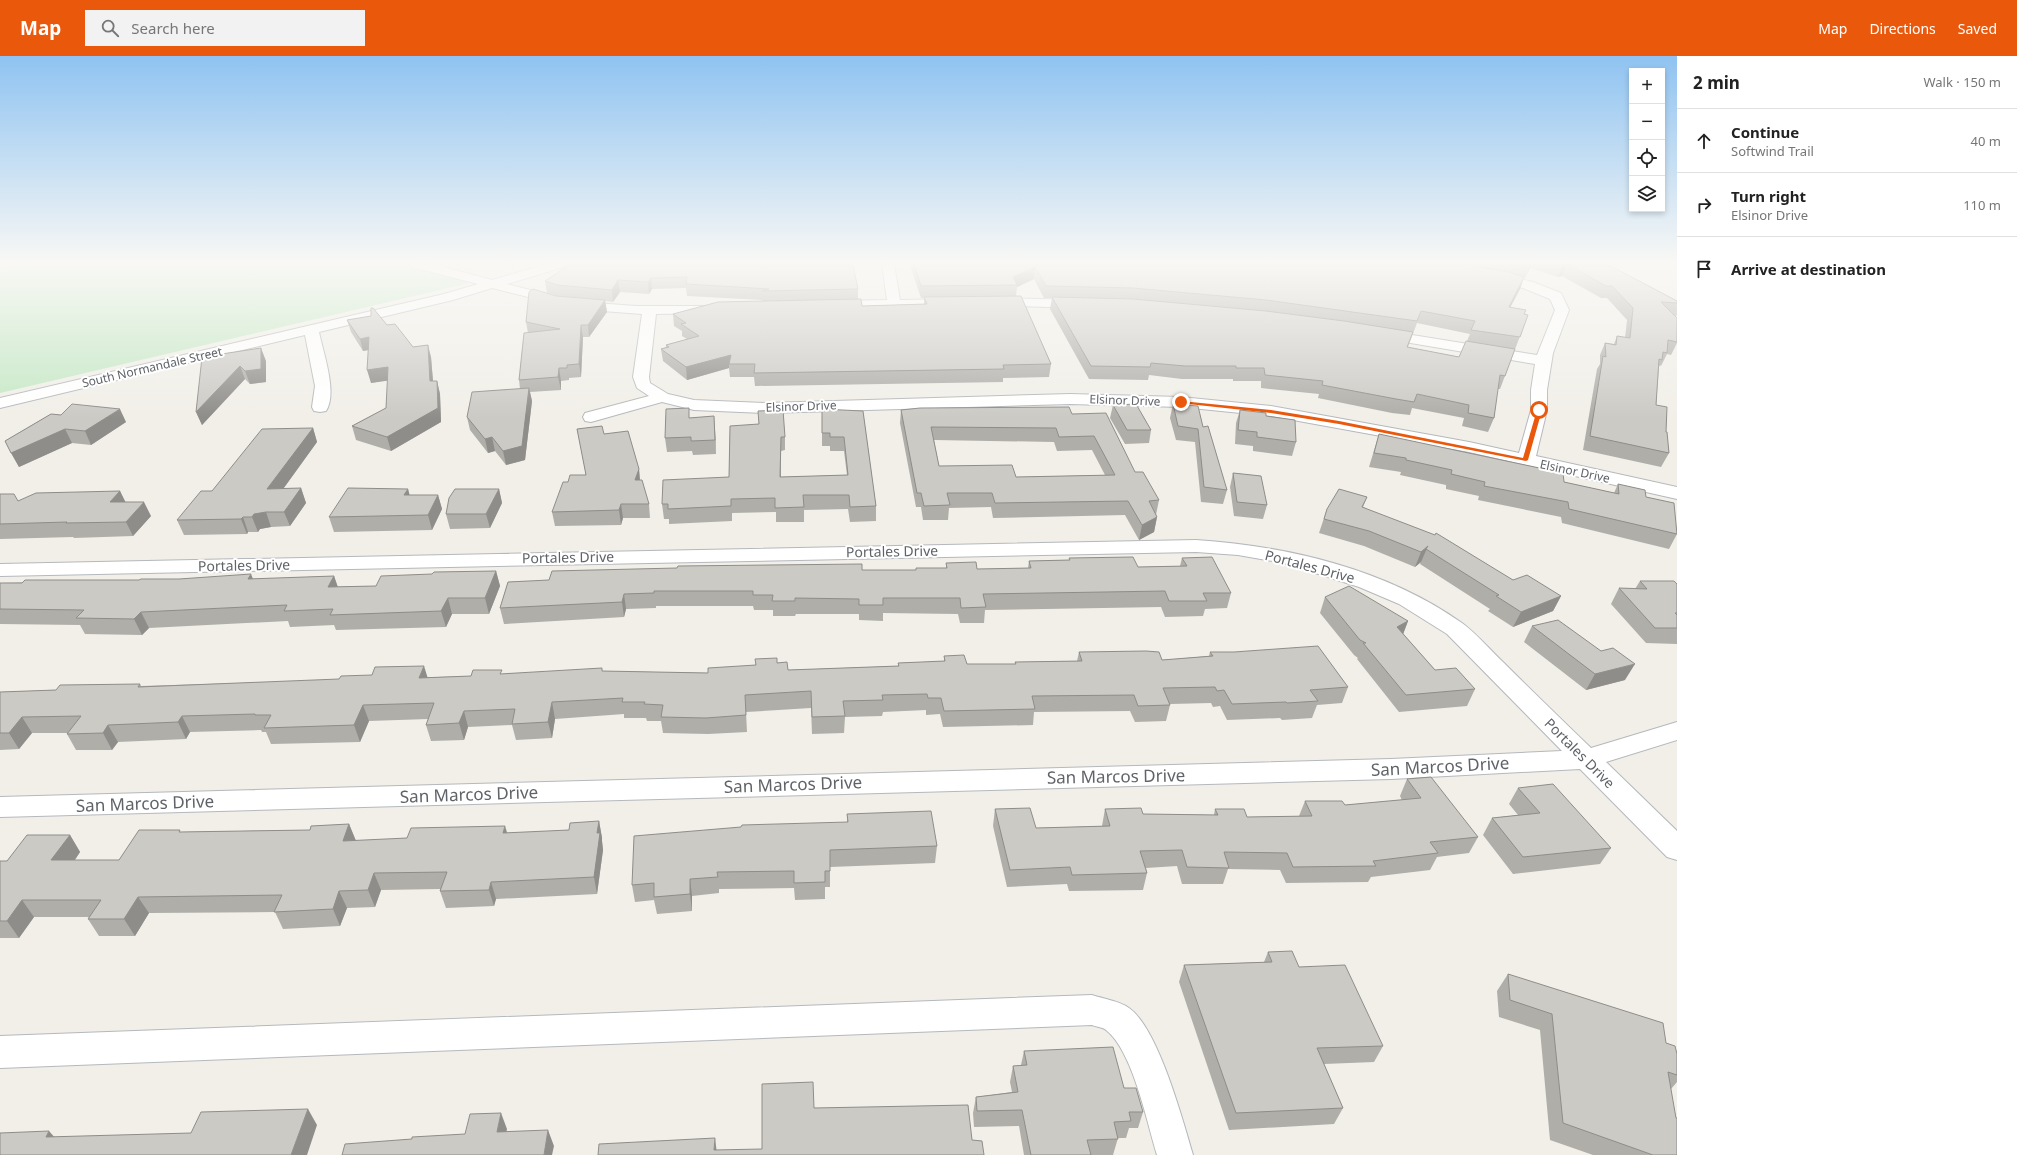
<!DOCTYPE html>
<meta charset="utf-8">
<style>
:root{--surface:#fff;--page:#f2f2f2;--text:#222;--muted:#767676;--line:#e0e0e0;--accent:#ea580c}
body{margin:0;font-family:"Noto Sans",sans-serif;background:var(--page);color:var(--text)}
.controls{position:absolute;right:12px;top:12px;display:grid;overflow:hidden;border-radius:0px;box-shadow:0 2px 6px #0003}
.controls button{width:36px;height:36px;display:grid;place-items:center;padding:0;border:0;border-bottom:1px solid var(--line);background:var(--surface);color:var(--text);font:20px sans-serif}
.stop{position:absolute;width:12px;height:12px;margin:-9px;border:3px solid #ea580c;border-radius:50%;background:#fff}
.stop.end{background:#ea580c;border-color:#fff;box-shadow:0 1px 4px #0008}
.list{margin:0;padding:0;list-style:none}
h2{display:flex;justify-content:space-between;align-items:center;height:52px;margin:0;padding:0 16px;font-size:17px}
h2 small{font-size:13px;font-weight:400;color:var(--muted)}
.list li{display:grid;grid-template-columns:26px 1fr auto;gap:12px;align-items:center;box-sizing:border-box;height:64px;padding:0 16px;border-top:1px solid var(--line)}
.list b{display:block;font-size:15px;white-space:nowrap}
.list p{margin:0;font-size:13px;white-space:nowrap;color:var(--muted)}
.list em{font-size:13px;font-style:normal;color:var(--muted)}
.icon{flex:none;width:22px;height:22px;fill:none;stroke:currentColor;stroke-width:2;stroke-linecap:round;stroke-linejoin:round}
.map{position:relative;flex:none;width:1677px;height:1099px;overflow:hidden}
header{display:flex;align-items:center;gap:24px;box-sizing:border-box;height:56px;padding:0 20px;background:var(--accent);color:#fff}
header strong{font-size:19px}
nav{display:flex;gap:22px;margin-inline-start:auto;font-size:14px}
.search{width:280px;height:36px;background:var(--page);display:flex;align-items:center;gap:10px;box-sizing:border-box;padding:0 14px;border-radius:0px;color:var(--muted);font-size:15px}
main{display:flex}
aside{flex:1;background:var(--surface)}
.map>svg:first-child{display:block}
.green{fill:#c5e8c5}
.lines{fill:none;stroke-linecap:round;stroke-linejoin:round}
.minor-casing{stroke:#b5b8bc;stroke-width:2}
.minor{fill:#fff;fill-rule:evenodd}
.wall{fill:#afaea9;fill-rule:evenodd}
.shaded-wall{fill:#8f8d8a}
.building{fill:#cccac5;stroke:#8f8d8a;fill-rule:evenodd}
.route{fill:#ea580c}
.labels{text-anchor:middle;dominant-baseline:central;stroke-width:4;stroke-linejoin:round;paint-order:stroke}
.far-street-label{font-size:12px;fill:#5f6368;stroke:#fff}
.street-label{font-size:14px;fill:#5f6368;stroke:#fff}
.near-street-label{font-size:17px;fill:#5f6368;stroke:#fff}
</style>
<header>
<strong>Map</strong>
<div class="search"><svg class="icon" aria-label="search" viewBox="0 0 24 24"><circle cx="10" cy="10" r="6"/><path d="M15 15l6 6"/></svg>Search here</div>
<nav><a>Map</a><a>Directions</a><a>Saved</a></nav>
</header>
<main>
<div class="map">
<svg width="1677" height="1099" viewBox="0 0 1677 1099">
<rect width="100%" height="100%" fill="#f1efe8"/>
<path class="green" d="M26,208H409L470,227L0,337V212Z"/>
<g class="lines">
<g class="minor-casing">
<path id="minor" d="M410,208H433L492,224L547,208H566L564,211L507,228L557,241L595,247L636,250H722L724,253L722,256L717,257L656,258L649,321L650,327L668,338L694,344L767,347L1070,338L1181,341L1271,350L1469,386L1519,397L1531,354V334L1535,308L1381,282L1376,281L1374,278L1376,275L1381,274L1537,299L1555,254L1550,243L1523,232L1488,223L1486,220L1488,217L1493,216L1533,226L1561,237L1569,254L1553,297L1547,334V354L1536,400L1677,431V443L1469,396L1271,360L1181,351L1070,348L767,357L694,354L662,346L591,366L585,365L583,361L585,357L649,340L637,332L633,321L642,258L576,253L492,232L453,244L319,276C323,296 338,337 326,355L320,356L314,355L312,351L315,330L305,279L0,352V342L444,238L478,228L412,211Z
M882,208H894L900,244L955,243L960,244L962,247L960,250L955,251L826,252L824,249L826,246L831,245L887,244Z
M993,242L1081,244L1086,245L1088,248L1086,251L1081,252L988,249L986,246L988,243Z
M1196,484C1288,490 1386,513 1462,567C1477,578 1490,594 1504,607C1533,636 1562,664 1591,692L1677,666V684L1606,706L1677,775V804L1667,801L1580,713L1391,723L0,761V741L1391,703L1562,695L1447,578L1399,548L1359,531L1284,507L1238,499L1196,496L0,520V508Z
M1092,939C1104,943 1119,945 1129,952C1158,972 1183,1065 1193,1099H1157C1147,1067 1133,995 1106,974C1103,971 1097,971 1092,969L0,1012V980Z"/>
</g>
<use href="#minor" class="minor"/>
</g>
<path class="wall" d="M912,208H1607L1677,245V259L1676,260H1675L1677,262V287L1671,299L1667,298L1661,310L1660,309L1659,311L1656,349L1666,376L1669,397L1661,411L1583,394L1597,313L1600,308V299L1605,287L1614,288L1617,280L1625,282L1627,264L1607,242H1601L1562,220L1558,221L1530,212L1525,222H1524L1520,233L1510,251L1524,258L1528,259L1500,333H1498L1494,362L1488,376L1462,370L1464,362L1412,352L1410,359L1392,357L1318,342L1319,338L1261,332V325H1233V323H1182L1149,319L1148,324L1089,323L1050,253L1052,242H1044L1034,223L1017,231L1016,240L1051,308L1049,321L1003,322V326L755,330L754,321H730L729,312L687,324L663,305L661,293L666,291V289L687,283L682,280V275L674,270L673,258L762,245V244L687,240L686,232L652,233L649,238L620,236L613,246L605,245L607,256L589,281H583L581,321L569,322V324L561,325V334L530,336L532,345L525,404L506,409L495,395L488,397L470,374L467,361L520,333L519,324L528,277L526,266L557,240L547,237L545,225L849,209L858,233V243L862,250L924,248V242H921L911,212ZM1417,267L1470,278L1467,285L1459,301L1408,291Z
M347,264L387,269L413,291L431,301L433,325H437L440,338L441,366L391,395L356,384L352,370L386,352L388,324L371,327L369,294L363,295L351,276Z
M202,301L266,305V326L250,328L245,323L202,369L196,356Z
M1173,348L1203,371L1227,434L1223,448L1201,446L1195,386L1176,384L1170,362Z
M1113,349L1151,374L1149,387L1125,388L1110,362Z
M689,352V362L715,374L716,398L693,399L692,395L667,396L665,382Z
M901,354L1072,358L1135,416L1159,444L1156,459L1157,461L1154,476L1139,484L1125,459L993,462L991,451L949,452L948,464H923L921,451H916L900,367ZM934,384L1054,386L1057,395L1092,394L1105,419L1016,421L939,410Z
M1240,354L1296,386L1292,400L1253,395V390L1235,388L1236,367Z
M863,355L876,450V465L850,466L848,453L804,454V466H776V456L732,457V465L669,468V463H664L662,448L729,421L730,370L785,381V394L781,395V421L847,419L844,395H830V390H822V377Z
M51,358L126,366L91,389L72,387L19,411L5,385Z
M313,372L317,386L283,433L301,432L306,447L290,470L271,471L260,473L258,476H248L247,478L184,479L177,464L212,435Z
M577,373L604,378L639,413L640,424L649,448L650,462H623L621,469L555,470L552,456L568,426L586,419Z
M1379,378L1564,426L1614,437L1618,428L1646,441L1677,474V478L1669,493L1562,467L1561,461L1478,444L1479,440L1446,433V429L1400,419L1401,416L1369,411Z
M1233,417L1267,449L1263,463L1234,460L1230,431Z
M408,433L409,439H438L442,453L432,474L334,476L329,461Z
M499,433L502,447L490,472L450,473L446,458Z
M120,435L125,446L151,460L133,480L74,482L73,481L0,483V438L18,445Z
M1367,441L1363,451L1513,524L1561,540L1553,555L1513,571L1488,555L1490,553L1420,508L1421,506L1415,511L1364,490L1319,477L1327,453Z
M1069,502L1138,511L1180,510L1182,502L1231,537L1227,552L1205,553L1203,560L1165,561L1161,551L985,554L984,567H960L958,558L883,557V565L859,564V558H796L795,560H773V554H754L753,550H656V552L626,553L624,561L504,568L500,552L508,526L862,514H916V512H946V507L977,513L1028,512L1029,505L1069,504Z
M496,515L500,530L489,558H452L446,571L336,574L334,569L290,571L288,565L149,572L142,579L85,578L80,569L0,568V527L139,524L253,523L334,520L338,531L376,530L432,518Z
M1640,525L1677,528V588L1646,587L1611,548L1619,532L1635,533Z
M1325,541L1408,565L1403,578L1435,614L1475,633L1467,650L1399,656L1357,603L1358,602L1354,599L1320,557Z
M1532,570L1601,595L1625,624L1586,634L1524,586Z
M1079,596L1162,604L1209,600L1210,596L1348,631L1342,647L1317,649L1312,662L1282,664L1280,662L1227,664L1220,650L1213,651L1211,647L1170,648V649L1166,665L1135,666L1130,655L1034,656L1033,669L943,671L940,658L926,659V654L883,656L882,660L845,661L844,677L812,678L811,652L746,656L747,676L708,678L663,677L661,665H647L646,662H624V658L555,663L552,682L516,684L512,669L468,671L464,684L431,685L426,669L428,663L369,665L360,686L271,688L266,676H262L261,674L190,676L186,683L118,686L112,694H76L67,678V677H32L19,693L0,694V636L56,634L140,628L141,630L471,620L503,618L602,615L708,617L756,609L777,607L788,614L898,610V607L944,605V600L967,608H1015V606L1077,605Z
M1407,723L1478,781L1469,797L1437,801L1430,814L1371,821L1368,826L1286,827L1280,814L1228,813L1223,828H1182L1177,810L1146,812L1147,817L1143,834L1069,835L1067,828L1007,831L993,770L995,753L1036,772L1102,770L1105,753L1143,758L1214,759L1215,753L1247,761L1299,760L1305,745L1345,749L1402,744L1400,740Z
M1518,732L1611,792L1600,808L1513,818L1483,779L1492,762L1518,759L1509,748Z
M847,758L937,790L935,807L830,811V831H825V843L795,844L794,832L719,833V837L692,840V855L657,858L654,844L635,846L632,829L847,766Z
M599,765L602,782V785L603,794L597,838L496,843L494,850L446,852L440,835V833L381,834L375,851L347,852L340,870L283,873L275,856L149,857L135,880H99L88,863L89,861H34L19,882H0V805H7L70,779L80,796L75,804H119L181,776L310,774L349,768L356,785L569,774Z
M1268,896L1299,911L1383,990L1374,1006L1324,1008L1343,1052L1334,1068L1229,1074L1179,926L1184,909L1264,906Z
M1508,918L1666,987L1677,998V1026L1671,1033L1677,1099H1593L1550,1084L1540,974L1499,961L1497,935Z
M1024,995L1124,1032L1143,1056L1138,1072H1129L1126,1082H1118L1113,1099H1024L1019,1070L974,1071L973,1057L976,1041L1012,1036L1010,1026L1013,1010L1021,1009Z"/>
<path class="shaded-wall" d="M1531,208H1532L1525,222Z
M1567,208L1562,220L1558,221L1563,209Z
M1035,211L1034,223L1017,231V229L1013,221Z
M1524,221L1520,233L1504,263L1509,251Z
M651,222L652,233L649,238L648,226Z
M618,224L620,236L613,246L612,234Z
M605,244L607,256L589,281L588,269Z
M581,269L583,281L581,321L579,308Z
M369,281L373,293L363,295L360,283Z
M428,289L431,301L434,338L430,325Z
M261,292L266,305V326L250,328L245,315Z
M731,299L729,308V312L687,324L686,311Z
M240,310L245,323L202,369L196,356Z
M388,311L392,324L371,327L367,314Z
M559,312L561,325V334L558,321Z
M437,325L440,338L441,366L391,395L387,381Z
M529,332L532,345L525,404L506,409L503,395Z
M120,353L126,366L91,389L85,375Z
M714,360L715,374L716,398L715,384Z
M313,372L317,386L273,447L267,433Z
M65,373L72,387L19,411L11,397Z
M492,381L495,395L488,397L485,383Z
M781,381V395L780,435V421Z
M639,413L640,427L635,424Z
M301,432L306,447L290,470L284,456Z
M408,433L412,448L404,439Z
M499,433L502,447L490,472L486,458Z
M120,435L127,449L110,446Z
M438,439L442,453L432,474L428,459Z
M144,446L151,460L133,480L126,466Z
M621,448L623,462L621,469L619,454Z
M266,456L271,471L260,473L258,476L252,461L254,458Z
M243,461L248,476L247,478L241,463Z
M1157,461L1154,476L1139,484L1142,469Z
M1428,490L1421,506L1415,511L1421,496Z
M496,515L500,530L489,558L485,542Z
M251,518L257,533L248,523Z
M334,520L339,535L328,531Z
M624,538L626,553L624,561L622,546Z
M1561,540L1553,555L1513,571L1521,556Z
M448,542L452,558L446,571L441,555Z
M141,556L149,572L142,579L134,563Z
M1408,565L1402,581L1397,571Z
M1635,608L1625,624L1586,634L1595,618Z
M424,610L429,626L419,622Z
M552,646L555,663L552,682L548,666Z
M363,649L369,665L360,686L354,669Z
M464,655L468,671L464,684L459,667Z
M182,660L190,676L186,683L178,666Z
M22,661L32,677L19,693L9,677Z
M108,669L118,686L112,694L103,677Z
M599,765L602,782V785L603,794L597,838L594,821L597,777Z
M349,768L356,785H343Z
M505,770L510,786L503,777Z
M70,779L80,796L63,821L51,804Z
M374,817L381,834L375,851L368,834Z
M690,823L692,840V855L690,838Z
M491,826L496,843L494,850L489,834Z
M339,835L347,852L340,870L333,853Z
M138,841L149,857L135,880L124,863Z
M22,844L34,861L19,882L7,865Z
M308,1053L317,1069L307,1099H291Z
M501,1057L507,1073L503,1092L497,1076Z
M548,1074L554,1090L552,1099H544Z
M49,1075L63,1091L46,1081Z
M715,1082L717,1098L714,1094Z"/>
<path class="building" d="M571,208H849V209H853L858,233L762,235L769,233L686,228L687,221L651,222L648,226L618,224L612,234L557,229L545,225Z
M914,208H1462L1509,216L1524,221L1509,251L1526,254L1524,258L1528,259L1520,281L1471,274L1475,265L1421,255L1417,265L1266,244L1133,232L1046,230L1035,211L1013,221L1017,229L921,230Z
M1517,208H1531L1529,211Z
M1557,208H1607L1677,245V247L1661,246L1677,262V286L1668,284L1667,297L1663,296L1662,304L1659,303L1656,349L1667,351L1666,376H1667L1669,397L1590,380L1603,300L1606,301L1605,287L1616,289L1617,280L1630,282L1633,252L1612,230H1606L1567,208L1563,209Z
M533,233L556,240L605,244L588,269H581L579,308L567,309V312H559L558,321L519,324L524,277L560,273L526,266L529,236Z
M1021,240L1051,308L1003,309L1004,313L754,317L755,308H729L731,299L686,311L661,293L669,291L666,289L699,280L681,268L686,267L673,258L718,246L861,243L862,250L927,248L924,241Z
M1052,241L1133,243L1266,255L1344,265L1413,276L1407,291L1459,301L1466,285L1515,293L1505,320L1500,319L1494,362L1468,357L1469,349L1417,338L1414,346L1396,343L1322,329L1323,325L1265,319L1264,312H1236V310H1185L1151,307L1150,311L1091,310Z
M371,252H373L387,269L395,268L413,291L428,289L430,325H437L438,352L387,381L352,370L386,352L388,311L367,314L369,281L360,283L347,264L371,260Z
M261,292V313L245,315L240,310L196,356L202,301Z
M529,332L522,390L503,395L492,381L485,383L467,361L472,336Z
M72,348L120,353L85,375L65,373L11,397L5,385L51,358L61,359Z
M1136,348L1151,374H1127L1113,349Z
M1173,348L1198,350L1203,371L1208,370L1227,434L1204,431L1198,373L1178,370Z
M1069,351L1072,358L1106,357L1135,416H1143L1159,444L1149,445L1157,461L1142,469L1128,445L995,447L992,437H947L950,449L924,450L921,437H917L901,354L920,352ZM931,371L1056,372L1059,381L1094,380L1115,419L1016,421L1012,409L939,410Z
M689,352V362L714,360L715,384L691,385V381L665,382L666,353Z
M822,353L863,355L876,450L850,451L849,439H803L804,451L775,452V442L731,443V450L668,453V448H662L663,424L729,421L730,370L759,368L758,355L783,354L785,381H781L780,421L848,419L844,381H830V377H822Z
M1240,354L1266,357V360L1295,364L1296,386L1257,381V376L1238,374Z
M602,370L604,378L628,375L639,413L635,424H642L649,448H621L619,454L552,456L563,426H568L570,419H586L577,373Z
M313,372L267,433L301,432L284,456H266L254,458L252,461H243L241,463L177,464L201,435H212L262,373Z
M1379,378L1563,417L1564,426L1619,438L1618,428L1645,434L1646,441L1674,447L1677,478L1569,453L1568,446L1484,430L1485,426L1451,418L1452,414L1406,404V402L1374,397Z
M1233,417L1261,420L1267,449L1237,446Z
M348,432L408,433L404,439H438L428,459L329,461Z
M455,433H499L486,458H446L449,442Z
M1339,433L1367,441L1362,451L1435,479L1436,477L1513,524L1527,519L1561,540L1521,556L1496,540L1499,539L1426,493L1428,490L1421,496L1369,475L1324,463L1327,453Z
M120,435L110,446H144L126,466L66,467L67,466L0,468V438H14L18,445L36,437Z
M1133,501L1138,511L1187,510L1182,502L1212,501L1231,537H1203L1207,545H1169L1165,535L983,538L986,551L961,552L960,542H883V549H859V543L795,542V545H772L773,539H753V535H654V537L624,538L622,546L500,552L508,526L549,524L552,515L677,512L678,510L862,508V514H916V512H947L946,507L976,506L977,513L1031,512L1029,505L1070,504L1069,502Z
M496,515L485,542H448L441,555L330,559L333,553L284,555L287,549L141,556L134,563L76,562L84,554L0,553V527H22L25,524H139L141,523H179L251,518L248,523L334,520L328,531L376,530L381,520L432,518L434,516Z
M1640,525H1674L1677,528V557H1675L1677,559V572H1655L1619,532L1647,533Z
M1349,530L1408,565L1397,571L1435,614L1456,612L1475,633L1406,639L1363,587H1366L1360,584L1325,541Z
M1558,564L1601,595L1613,592L1635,608L1595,618L1532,570Z
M1318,590L1348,631L1310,634L1318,645L1287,647L1286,646L1232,648L1224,634L1217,635L1215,631L1163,632L1170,649L1138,650L1134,639L1032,640L1035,653L944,655L941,642H928L927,638L882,639L883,644L843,645L845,660L812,661L811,635L745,639L746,659L706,662L661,661L663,649L644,648L645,646H622L623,642L552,646L548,666L512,668L515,653L464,655L459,667L426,669L434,647L363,649L354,669L264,672L271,659H255V658L182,660L178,666L108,669L103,677L67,678L81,660L22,661L9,677H0V636L56,634L60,629L140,628L138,631L339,623L341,620L372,619L375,611L424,610L419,622L471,620L473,614H502L500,618L602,612V615L708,617V612L756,609L755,603L777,602V607L787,606L788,614L899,610L898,607L945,605L944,600L964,599L967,608H1016L1015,606L1082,605L1079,596L1146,595L1159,596L1162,604L1213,600L1210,596H1234Z
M1431,721L1478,781L1430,786L1438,797L1373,805L1376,810L1293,811L1287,797L1224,796L1229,812L1187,811L1182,794L1140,795L1147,817L1072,819L1070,811L1010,814L995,753L1030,752L1036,772L1110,770L1105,753L1141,752L1143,758L1218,759L1215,753H1244L1247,761L1312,760L1305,745H1342L1345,749L1421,742L1407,723Z
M1553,728L1611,792L1523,801L1492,762L1540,757L1518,732Z
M931,755L937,790L830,794V815H825V826L794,827V815L717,816L718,821L690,823V838L654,841V827L632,829L634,780L741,771L742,769L848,766L847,758Z
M599,765L597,777H600L594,821L491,826L489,834L440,835L447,816L374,817L368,834L339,835L333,853L274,856L282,839L138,841L124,863H88L101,844H22L7,865H0V805H7L27,779H70L51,804H119L139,774H180L179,776L310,774L311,770L349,768L343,785L407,782L411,772L505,770L503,777L569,774L570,767Z
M1292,895L1299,911L1345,909L1383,990L1317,992L1343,1052L1236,1057L1184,909L1272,906L1268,896Z
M1508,918L1663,967L1666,987L1675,990L1677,998V1019L1668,1016L1676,1062H1677V1099H1653L1563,1067L1552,958L1510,944Z
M1113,991L1124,1032H1136L1143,1056H1129L1131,1065L1114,1066L1118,1083L1087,1084L1091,1099H1031L1022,1054L977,1055L976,1041L1018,1036L1013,1010L1027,1009L1024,995Z
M813,1026L814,1052L968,1049L972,1084L982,1085L984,1099H598L599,1088L715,1082L714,1094L762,1093V1028Z
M308,1053L291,1099H0V1077L49,1075L46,1081L191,1077L201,1056Z
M501,1057L497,1076L548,1074L544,1099H342L345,1088L412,1083V1081L465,1078L470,1058Z"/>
<linearGradient id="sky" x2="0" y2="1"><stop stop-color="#8fc3f1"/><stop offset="0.57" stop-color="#f9f8f5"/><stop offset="1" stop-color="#f9f8f5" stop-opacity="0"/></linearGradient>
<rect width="1677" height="362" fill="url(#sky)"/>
<path class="route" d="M1181,345L1271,354L1339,365L1523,402L1537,354L1539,352L1542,354L1528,404L1526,405L1339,368L1271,357L1179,347Z"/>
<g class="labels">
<g class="far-street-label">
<text transform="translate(152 311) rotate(-13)">South Normandale Street</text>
<text transform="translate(1125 344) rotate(2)">Elsinor Drive</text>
<text transform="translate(801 350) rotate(-2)">Elsinor Drive</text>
<text transform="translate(1575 415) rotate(12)">Elsinor Drive</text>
</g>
<g class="street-label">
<text transform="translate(892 495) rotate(-1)">Portales Drive</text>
<text transform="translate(568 501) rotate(-1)">Portales Drive</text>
<text transform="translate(244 509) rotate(-1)">Portales Drive</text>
<text transform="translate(1310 510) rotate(15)">Portales Drive</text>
<text transform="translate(1580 697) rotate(45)">Portales Drive</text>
</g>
<g class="near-street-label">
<text transform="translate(1440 710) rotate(-3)">San Marcos Drive</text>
<text transform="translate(1116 720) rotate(-1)">San Marcos Drive</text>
<text transform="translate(793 728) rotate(-2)">San Marcos Drive</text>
<text transform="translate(469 738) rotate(-2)">San Marcos Drive</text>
<text transform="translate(145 747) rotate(-2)">San Marcos Drive</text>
</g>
</g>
</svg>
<div class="controls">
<button>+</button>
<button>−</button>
<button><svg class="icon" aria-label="locate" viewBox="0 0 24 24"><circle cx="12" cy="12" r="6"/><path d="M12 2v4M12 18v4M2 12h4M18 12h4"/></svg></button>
<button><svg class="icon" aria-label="layers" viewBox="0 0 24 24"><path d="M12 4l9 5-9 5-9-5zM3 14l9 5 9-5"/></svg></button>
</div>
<div class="stop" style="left:1539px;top:354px"></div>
<div class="stop end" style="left:1181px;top:346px"></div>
</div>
<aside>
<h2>2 min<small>Walk · 150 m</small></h2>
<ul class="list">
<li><svg class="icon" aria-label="ahead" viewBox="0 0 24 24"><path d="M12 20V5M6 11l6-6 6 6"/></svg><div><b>Continue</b><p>Softwind Trail</p></div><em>40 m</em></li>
<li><svg class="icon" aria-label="right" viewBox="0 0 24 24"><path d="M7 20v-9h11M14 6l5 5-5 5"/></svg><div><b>Turn right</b><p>Elsinor Drive</p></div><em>110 m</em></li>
<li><svg class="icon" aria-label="arrive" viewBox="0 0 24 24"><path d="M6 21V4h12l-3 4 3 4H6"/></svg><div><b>Arrive at destination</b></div></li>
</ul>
</aside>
</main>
